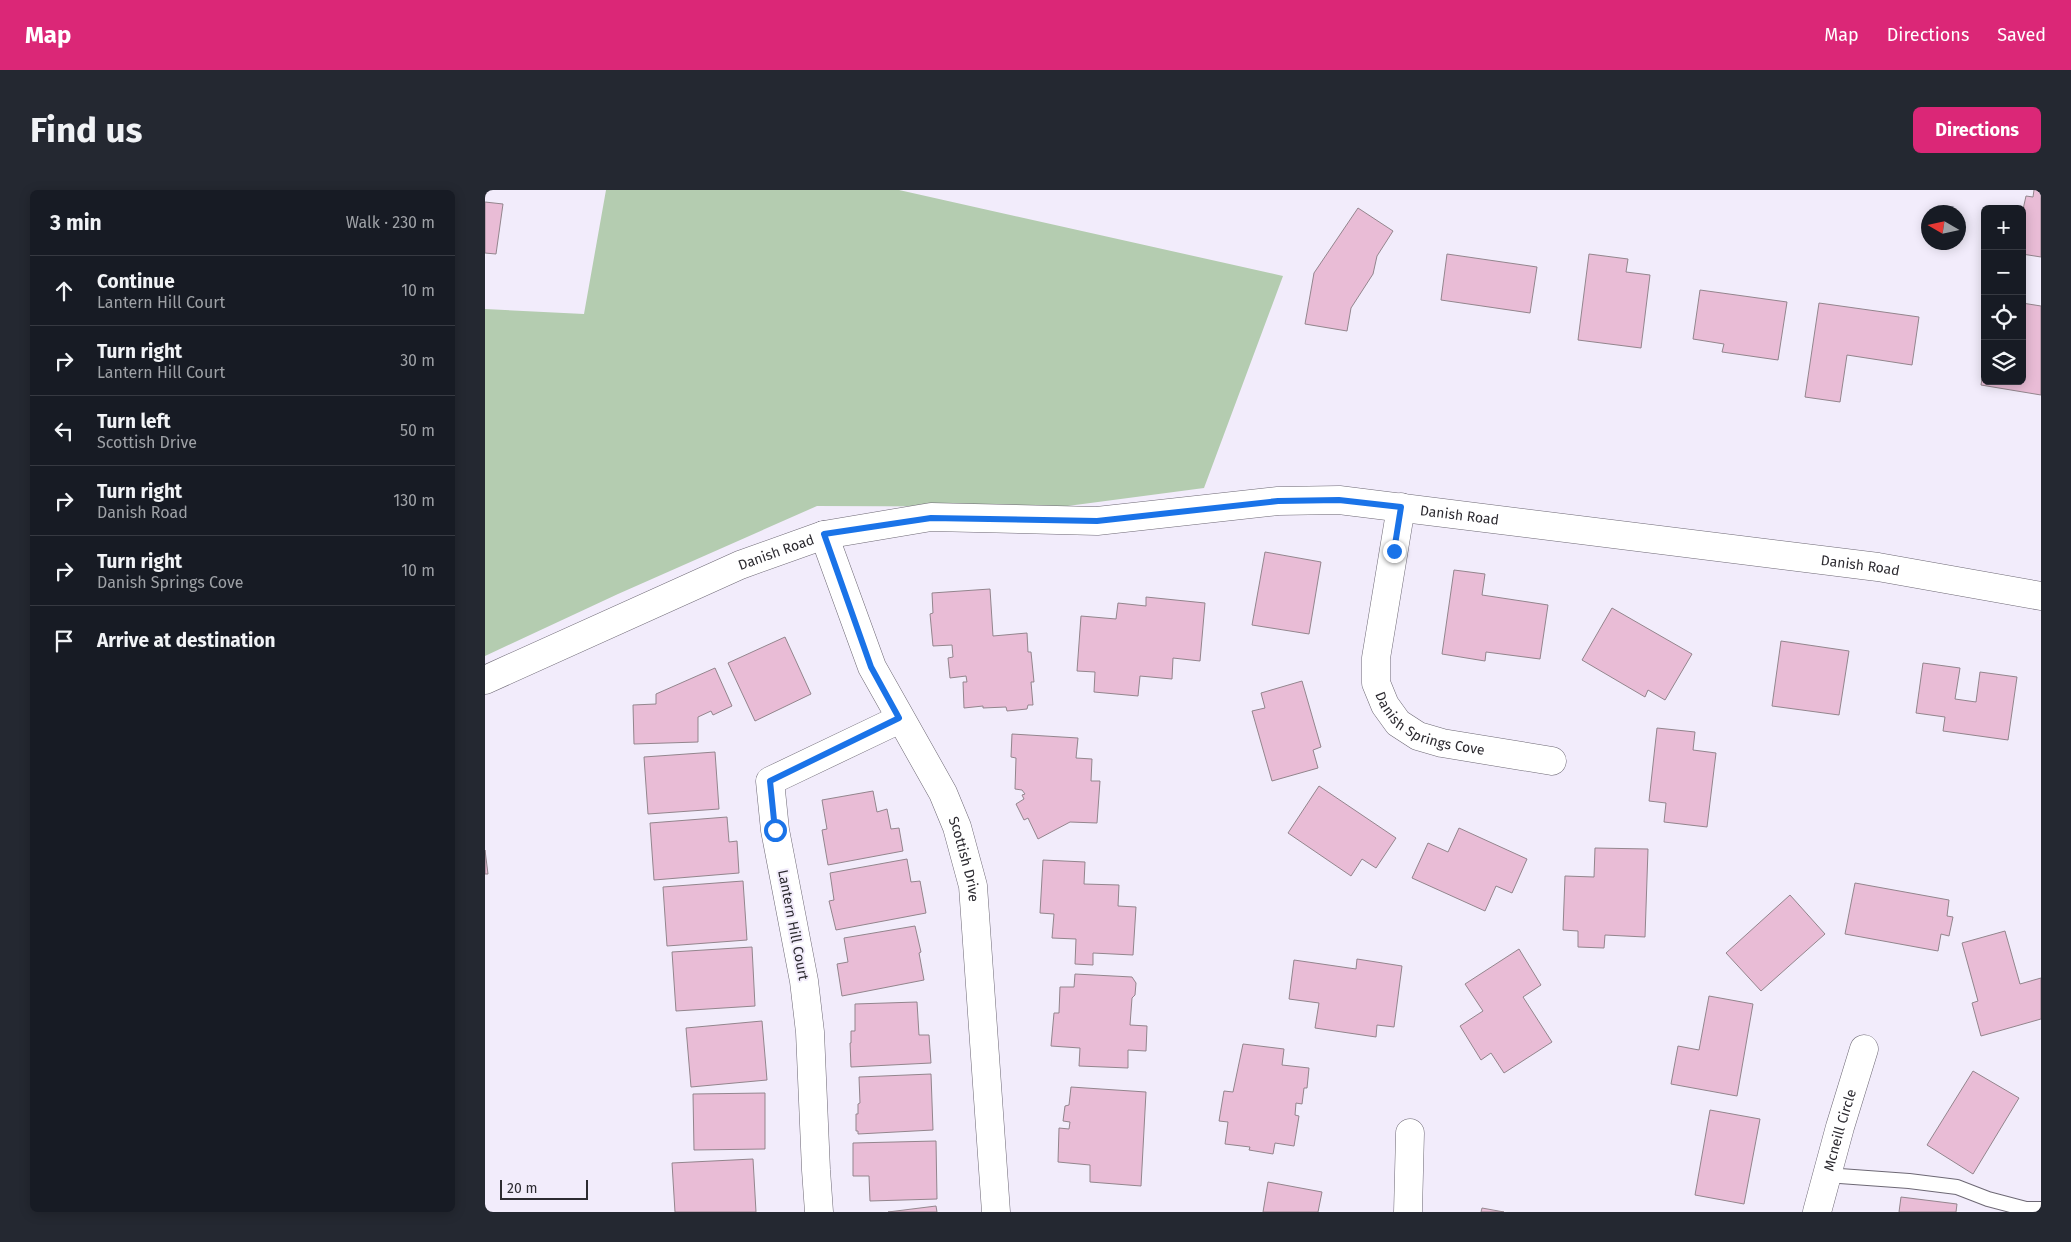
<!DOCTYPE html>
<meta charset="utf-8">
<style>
:root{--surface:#171b24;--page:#242831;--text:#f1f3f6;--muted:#9ea1a6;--line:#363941;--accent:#db2777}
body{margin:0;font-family:"Fira Sans",sans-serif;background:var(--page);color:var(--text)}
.controls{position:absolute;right:15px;top:15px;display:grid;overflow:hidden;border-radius:8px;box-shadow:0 2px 12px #0003}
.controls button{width:45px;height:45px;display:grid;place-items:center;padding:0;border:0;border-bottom:1px solid var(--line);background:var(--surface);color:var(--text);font:25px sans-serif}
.compass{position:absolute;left:1436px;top:15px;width:45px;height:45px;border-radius:50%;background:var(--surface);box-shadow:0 2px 12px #0003;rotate:279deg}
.scale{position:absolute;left:15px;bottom:12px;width:88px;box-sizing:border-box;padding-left:5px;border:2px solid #2d2b31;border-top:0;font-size:14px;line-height:18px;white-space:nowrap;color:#2d2b31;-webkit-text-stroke:4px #f2ecfb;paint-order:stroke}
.stop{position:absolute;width:15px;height:15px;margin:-11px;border:4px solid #1a73e8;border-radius:50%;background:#fff}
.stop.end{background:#1a73e8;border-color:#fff;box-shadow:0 1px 5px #0008}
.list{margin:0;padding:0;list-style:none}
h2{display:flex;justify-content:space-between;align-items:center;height:65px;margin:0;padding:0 20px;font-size:21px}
h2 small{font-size:16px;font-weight:400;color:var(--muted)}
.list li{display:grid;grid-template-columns:32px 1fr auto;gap:15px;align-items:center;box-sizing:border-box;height:70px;padding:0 20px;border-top:1px solid var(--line)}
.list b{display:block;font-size:19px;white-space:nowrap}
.list p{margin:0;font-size:16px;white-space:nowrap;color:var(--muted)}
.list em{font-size:16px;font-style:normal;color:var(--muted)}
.icon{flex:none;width:28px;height:28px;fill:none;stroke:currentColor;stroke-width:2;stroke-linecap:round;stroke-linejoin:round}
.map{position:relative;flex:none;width:1556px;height:1022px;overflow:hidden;border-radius:8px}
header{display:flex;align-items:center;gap:30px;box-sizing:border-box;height:70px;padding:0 25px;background:var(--accent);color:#fff}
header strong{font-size:24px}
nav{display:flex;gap:28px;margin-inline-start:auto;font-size:18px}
.intro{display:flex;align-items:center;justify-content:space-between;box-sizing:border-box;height:120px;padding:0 30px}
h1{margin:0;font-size:35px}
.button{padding:12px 22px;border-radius:8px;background:var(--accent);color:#fff;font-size:18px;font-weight:700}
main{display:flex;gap:30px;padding:0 30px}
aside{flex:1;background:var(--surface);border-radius:8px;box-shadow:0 2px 12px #0003}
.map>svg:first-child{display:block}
.green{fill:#b4ccb0}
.building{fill:#e9bcd6;stroke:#93858d}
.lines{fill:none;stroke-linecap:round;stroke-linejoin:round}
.service-casing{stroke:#6d6874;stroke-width:16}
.minor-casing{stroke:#6d6874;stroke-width:29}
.tertiary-casing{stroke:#6d6874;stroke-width:29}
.service{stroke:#fff;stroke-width:14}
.minor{stroke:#fff;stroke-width:28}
.tertiary{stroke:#fff;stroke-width:28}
.route{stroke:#1a73e8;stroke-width:6}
.labels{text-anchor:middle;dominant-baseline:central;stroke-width:4;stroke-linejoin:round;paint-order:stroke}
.street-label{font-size:14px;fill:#2d2b31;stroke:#f2ecfb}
</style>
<header>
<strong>Map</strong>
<nav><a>Map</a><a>Directions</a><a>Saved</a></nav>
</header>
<div class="intro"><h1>Find us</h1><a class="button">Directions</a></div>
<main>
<aside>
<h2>3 min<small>Walk · 230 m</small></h2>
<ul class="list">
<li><svg class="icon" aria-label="ahead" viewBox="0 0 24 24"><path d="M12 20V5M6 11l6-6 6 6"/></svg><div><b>Continue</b><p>Lantern Hill Court</p></div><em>10 m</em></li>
<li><svg class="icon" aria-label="right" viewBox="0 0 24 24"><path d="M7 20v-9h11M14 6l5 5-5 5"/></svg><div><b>Turn right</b><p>Lantern Hill Court</p></div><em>30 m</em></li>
<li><svg class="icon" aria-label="left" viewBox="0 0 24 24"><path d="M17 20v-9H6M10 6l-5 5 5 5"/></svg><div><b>Turn left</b><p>Scottish Drive</p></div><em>50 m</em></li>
<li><svg class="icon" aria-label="right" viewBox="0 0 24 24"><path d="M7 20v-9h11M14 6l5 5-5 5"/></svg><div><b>Turn right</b><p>Danish Road</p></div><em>130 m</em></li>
<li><svg class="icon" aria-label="right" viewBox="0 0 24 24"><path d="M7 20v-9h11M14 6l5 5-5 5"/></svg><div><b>Turn right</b><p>Danish Springs Cove</p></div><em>10 m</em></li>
<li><svg class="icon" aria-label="arrive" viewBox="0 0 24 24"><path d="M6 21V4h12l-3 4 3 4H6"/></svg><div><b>Arrive at destination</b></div></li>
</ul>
</aside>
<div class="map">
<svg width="1556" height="1022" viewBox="0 0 1556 1022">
<rect width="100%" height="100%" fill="#f2ecfb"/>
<path class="green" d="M121,0H414L798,86L719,298L575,317L332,316L133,404L0,466V119L99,124Z"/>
<path class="building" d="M1549,0H1556V67L1537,64V24L1541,6L1548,7Z
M0,12L18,14L11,64L0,63Z
M873,18L908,41L892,66L888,84L866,118L862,141L820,134L829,83Z
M962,64L1052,77L1045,123L956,110Z
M1104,64L1143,69L1141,82L1165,85L1156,158L1093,150Z
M1215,100L1302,112L1293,170L1237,162L1239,154L1208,149Z
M1334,113L1434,127L1427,175L1362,165L1355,212L1320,207Z
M1537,113L1556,116V205L1496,195L1500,170V191H1537Z
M780,362L836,372L824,444L767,435Z
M969,380L1000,384L997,405L1063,415L1055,469L1001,462L1000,471L957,464Z
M505,399L508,446L542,443L543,462H546L549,492H546L548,515H543L542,519L522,521L521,517L498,518V516L479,518L478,492H482L481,486L465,488L463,468L468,467L467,455L448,456L445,424L448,423L447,403Z
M661,407L720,413L715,471L688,468L687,489L655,486L653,506L609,502L610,482L592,481L596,426L631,429L633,413L661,416Z
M1127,418L1207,464L1180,510L1163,500L1160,507L1097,470Z
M300,447L326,504L270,531L243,473Z
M1296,451L1364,461L1354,525L1287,516Z
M1438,473L1475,478L1470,509L1491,512L1495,482L1532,487L1523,550L1458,541L1460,527L1431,523Z
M230,478L247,516L228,525L226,521L213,527V552L149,554L148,515L171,514V504Z
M817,491L836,557L828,560L833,578L787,591L767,521L780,518L776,503Z
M1172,538L1210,542L1208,560L1231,563L1222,637L1179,632L1181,613L1164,611Z
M527,544L593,548L591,568L607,569L606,591H615L612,633L585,632L553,649L543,628L539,630L531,614L539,609L537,605L540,604L537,600L530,599L531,568L526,567Z
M230,562L234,619L163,624L159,567Z
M834,596L911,648L891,678L877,669L866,686L803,643Z
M388,601L392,622L402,619L406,639L414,638L418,661L343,675L337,640L342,639L337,610Z
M242,627L244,652L252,651L254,683L169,690L165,633Z
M974,638L1042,669L1027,703L1011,696L1000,721L927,688L943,653L963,662Z
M1110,658L1163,659L1160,747L1120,745L1119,758L1093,757V741L1078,740L1080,686L1109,687Z
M0,660L3,684H0Z
M422,669L426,692L435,691L441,723L351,740L344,711L349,710L345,683Z
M558,670L600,672L599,694L634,695L633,716L651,717L648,765L608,763V775L590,774L591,749L567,748L569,724L555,723Z
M258,691L262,750L182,756L178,697Z
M1370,693L1464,710L1462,726L1468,727L1464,746L1456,744L1453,761L1360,744Z
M1305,705L1340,744L1276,801L1241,763Z
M430,736L436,762L434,763L439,790L357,806L352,774L363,772L359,748Z
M1520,741L1535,794L1556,788V829L1496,846L1487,813L1493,811L1477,753Z
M267,757L270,816L191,821L187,762Z
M1034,759L1056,795L1038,807L1067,852L1019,883L1006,863L996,870L975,836L998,821L980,794Z
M872,769L917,776L909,837L892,835L891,847L830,838L834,813L804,809L809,770L871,779Z
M590,784L647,787L651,793L650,805L647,808L645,835L662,836L661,861L643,860V878L594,876L595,858L566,856L569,823H574L575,797H589Z
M1224,806L1268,814L1252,906L1186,894L1193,856L1214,860Z
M432,812L434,845H444L446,873L366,877L365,853H366V841H370V814Z
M277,831L282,890L206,897L201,838Z
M758,854L799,859L797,875L824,878L822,898H819L817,914L811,913L810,925L814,926L809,956L790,953L788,964L764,960L765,957L740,954L743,932L734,931L739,901L748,902Z
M1488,881L1534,908L1488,984L1442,955Z
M446,884L448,940L373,944V941H371V924H373V914L375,913L374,887Z
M586,897L661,902L656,996L605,992V975L573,972L574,938L584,939L585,932L578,931L580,916L584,915Z
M280,903V959L209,960L208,904Z
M1225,920L1275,929L1259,1014L1210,1005Z
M451,951L452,1009L385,1011L384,986H368V953Z
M268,969L271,1022H190L187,973Z
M783,992L837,1002L833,1022H778Z
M1416,1007L1472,1014L1471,1022H1414Z
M451,1016L452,1022H403Z
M997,1018L1019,1022H996Z"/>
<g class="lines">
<g class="service-casing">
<path id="service" d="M1341,985L1424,991L1472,997L1503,1009L1541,1019H1556"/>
</g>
<g class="minor-casing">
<g id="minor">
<path id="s1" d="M916,317L891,468V493L900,515L913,533L933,546L957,553L1067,571"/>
<path id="s2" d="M339,345L387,477L458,603L472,637L488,696L511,1022"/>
<path d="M334,1022L331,980L325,842L319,791L290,640L285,591L415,529"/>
<path d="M923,1022L925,943"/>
<path id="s3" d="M1332,1022L1355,937L1379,859"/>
</g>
</g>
<g class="tertiary-casing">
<g id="tertiary">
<path id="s4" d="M0,490L255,375L339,345L446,327L612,331L793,311L854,310L1393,377L1556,406"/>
</g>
</g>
<use href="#service" class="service"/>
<use href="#minor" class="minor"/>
<use href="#tertiary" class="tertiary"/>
</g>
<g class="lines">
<path class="route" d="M290,640L285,591L414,528L386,477L339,344L446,328L612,331L793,311L854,310L916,317L909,361"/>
</g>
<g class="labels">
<g class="street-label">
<text stroke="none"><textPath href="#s4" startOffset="1008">Danish Road</textPath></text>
<text stroke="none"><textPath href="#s4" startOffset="318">Danish Road</textPath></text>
<text stroke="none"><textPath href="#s4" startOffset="1412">Danish Road</textPath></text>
<text stroke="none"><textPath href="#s1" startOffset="252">Danish Springs Cove</textPath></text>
<text stroke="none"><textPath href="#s2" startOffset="355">Scottish Drive</textPath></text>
<text transform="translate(308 735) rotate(79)">Lantern Hill Court</text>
<text stroke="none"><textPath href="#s3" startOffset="85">Mcneill Circle</textPath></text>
</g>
</g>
</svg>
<div class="controls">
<button>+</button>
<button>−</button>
<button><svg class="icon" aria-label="locate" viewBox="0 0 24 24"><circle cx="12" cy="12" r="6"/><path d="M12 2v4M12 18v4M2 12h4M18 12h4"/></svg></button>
<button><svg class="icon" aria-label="layers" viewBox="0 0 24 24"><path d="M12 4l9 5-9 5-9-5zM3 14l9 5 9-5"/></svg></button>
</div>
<svg class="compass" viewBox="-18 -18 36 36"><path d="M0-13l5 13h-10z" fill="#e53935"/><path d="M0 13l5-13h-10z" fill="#9ea1a6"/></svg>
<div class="scale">20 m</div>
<div class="stop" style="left:290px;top:640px"></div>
<div class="stop end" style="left:909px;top:361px"></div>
</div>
</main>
